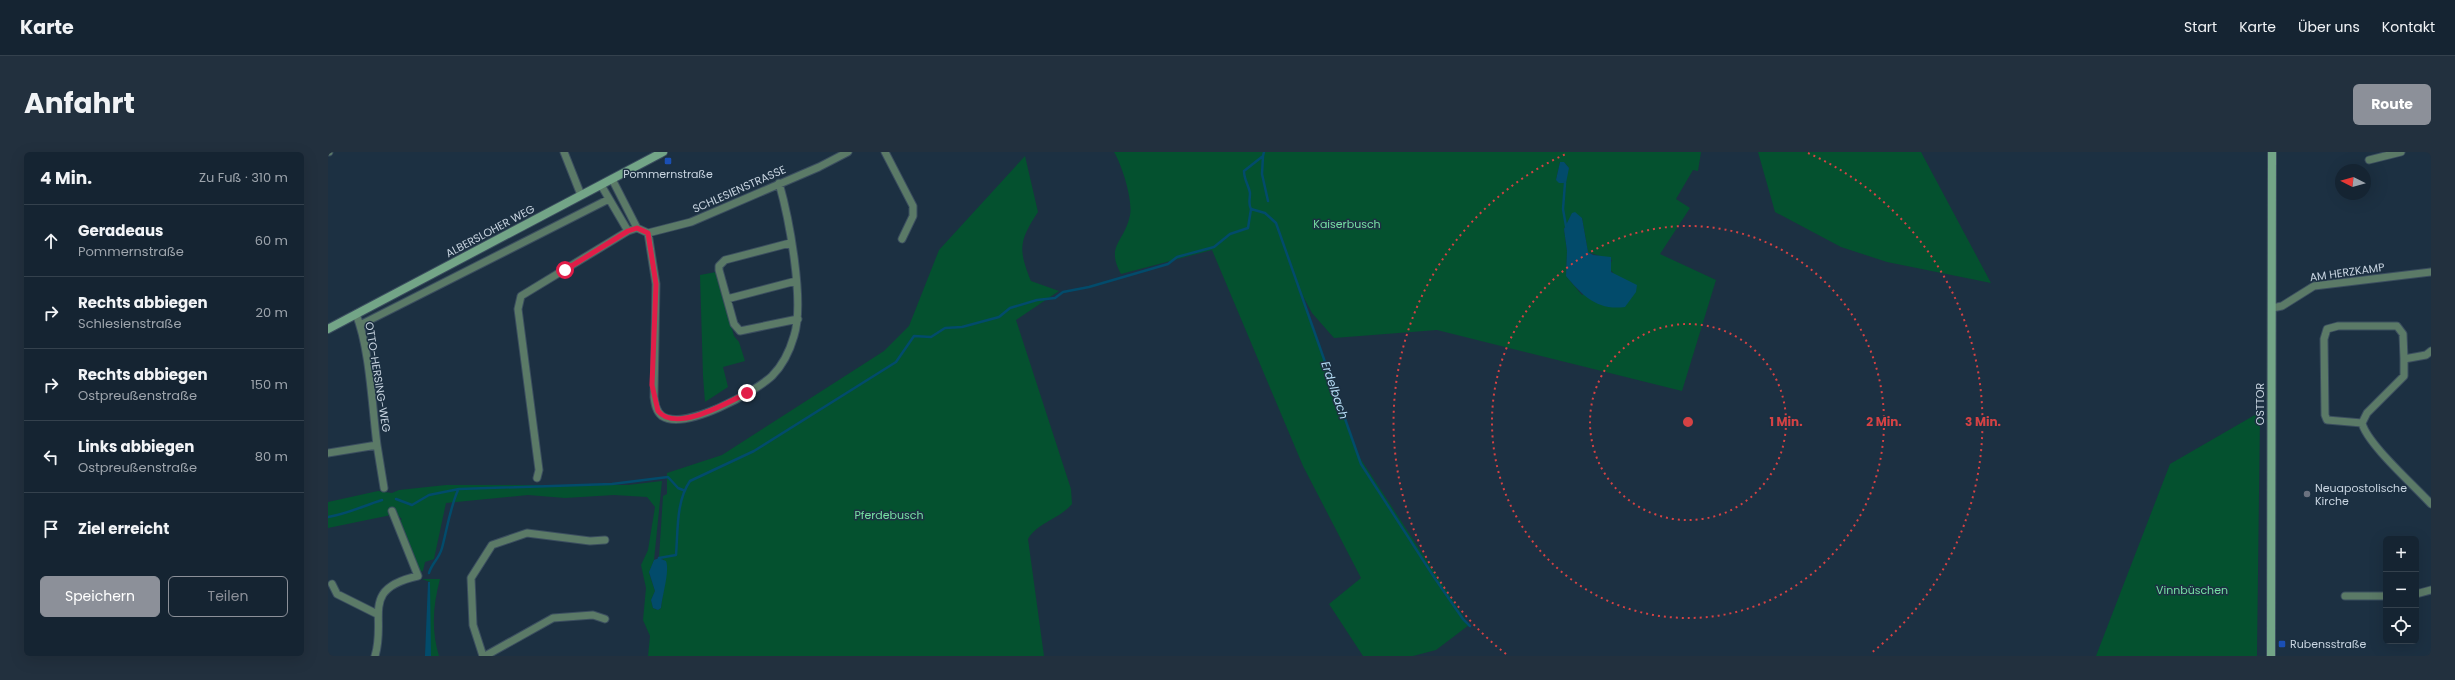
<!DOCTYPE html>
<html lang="de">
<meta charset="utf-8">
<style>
:root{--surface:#152432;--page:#22303e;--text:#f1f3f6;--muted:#9da4ac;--line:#34414d;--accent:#8c9099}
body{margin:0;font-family:Poppins,sans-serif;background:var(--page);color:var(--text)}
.controls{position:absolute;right:12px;bottom:12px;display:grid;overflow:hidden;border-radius:6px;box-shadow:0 4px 16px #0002}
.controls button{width:36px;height:36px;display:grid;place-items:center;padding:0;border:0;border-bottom:1px solid var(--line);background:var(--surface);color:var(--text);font:20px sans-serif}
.compass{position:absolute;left:2007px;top:12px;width:36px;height:36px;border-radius:50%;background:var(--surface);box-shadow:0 4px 16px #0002;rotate:276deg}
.stop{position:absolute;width:12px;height:12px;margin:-9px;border:3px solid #e11d48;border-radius:50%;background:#fff}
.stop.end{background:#e11d48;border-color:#fff;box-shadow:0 1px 4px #0008}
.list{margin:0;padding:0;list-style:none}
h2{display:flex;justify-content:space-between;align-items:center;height:52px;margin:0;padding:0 16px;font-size:17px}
h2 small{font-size:13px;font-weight:400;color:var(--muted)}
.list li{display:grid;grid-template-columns:26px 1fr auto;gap:12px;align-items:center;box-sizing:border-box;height:72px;padding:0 16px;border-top:1px solid var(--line)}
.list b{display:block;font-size:15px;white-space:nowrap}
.list p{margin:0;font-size:13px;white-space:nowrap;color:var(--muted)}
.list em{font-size:13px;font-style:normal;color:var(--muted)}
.actions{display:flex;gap:8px;padding:12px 16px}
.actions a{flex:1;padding:9px 0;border:1px solid var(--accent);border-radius:6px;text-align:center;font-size:14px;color:var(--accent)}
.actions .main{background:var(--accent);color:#fff}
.icon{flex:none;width:22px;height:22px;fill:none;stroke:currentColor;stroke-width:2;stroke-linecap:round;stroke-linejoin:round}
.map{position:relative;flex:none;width:2103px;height:504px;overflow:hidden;border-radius:6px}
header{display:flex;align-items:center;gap:24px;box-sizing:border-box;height:56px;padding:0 20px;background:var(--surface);border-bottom:1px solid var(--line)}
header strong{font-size:19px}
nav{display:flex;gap:22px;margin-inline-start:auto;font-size:14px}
.intro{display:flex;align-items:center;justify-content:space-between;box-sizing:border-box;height:96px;padding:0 24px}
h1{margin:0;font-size:28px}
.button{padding:10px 18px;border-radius:6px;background:var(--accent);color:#fff;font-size:14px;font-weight:700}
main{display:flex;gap:24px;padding:0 24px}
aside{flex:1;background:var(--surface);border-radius:6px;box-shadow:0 4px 16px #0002}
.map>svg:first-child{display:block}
.green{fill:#04512f;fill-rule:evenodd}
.water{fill:#024b6b}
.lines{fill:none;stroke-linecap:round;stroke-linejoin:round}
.stream{stroke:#024b6b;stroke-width:2.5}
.street-casing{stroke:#3b4e5f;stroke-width:9}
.secondary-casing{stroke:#3b4e5f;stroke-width:10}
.street{stroke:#5b7a67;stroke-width:7}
.secondary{stroke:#73a587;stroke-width:8}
.route{stroke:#e11d48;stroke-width:5}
.ring{fill:none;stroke:#d44244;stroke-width:2;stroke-dasharray:2 4}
.transit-dot{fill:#1a4fb4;stroke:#1c3042;stroke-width:1.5}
.worship-dot{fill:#6b7280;stroke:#1c3042;stroke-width:1.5}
.labels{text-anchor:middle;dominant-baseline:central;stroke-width:3;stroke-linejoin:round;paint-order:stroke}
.poi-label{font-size:11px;fill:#c9d5e1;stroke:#1c3042;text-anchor:start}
.street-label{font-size:11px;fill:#c9d5e1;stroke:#1c3042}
.park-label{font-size:11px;fill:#76e1a3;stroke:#1c3042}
.water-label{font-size:12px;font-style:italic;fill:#b4dbf3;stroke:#1c3042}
.centre{fill:#d44244;stroke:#1c3042;stroke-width:2}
.ring-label{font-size:12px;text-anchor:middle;font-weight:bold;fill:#d44244;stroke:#1c3042;stroke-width:3;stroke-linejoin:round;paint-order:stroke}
</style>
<header>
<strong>Karte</strong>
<nav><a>Start</a><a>Karte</a><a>Über uns</a><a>Kontakt</a></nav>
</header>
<div class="intro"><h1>Anfahrt</h1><a class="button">Route</a></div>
<main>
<aside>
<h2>4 Min.<small>Zu Fuß · 310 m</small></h2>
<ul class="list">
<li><svg class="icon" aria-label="ahead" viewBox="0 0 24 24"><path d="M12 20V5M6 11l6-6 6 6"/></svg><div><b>Geradeaus</b><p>Pommernstraße</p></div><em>60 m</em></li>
<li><svg class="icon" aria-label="right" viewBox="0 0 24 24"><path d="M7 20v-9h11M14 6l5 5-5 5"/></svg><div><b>Rechts abbiegen</b><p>Schlesienstraße</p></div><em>20 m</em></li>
<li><svg class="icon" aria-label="right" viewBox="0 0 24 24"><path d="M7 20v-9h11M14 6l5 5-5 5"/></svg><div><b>Rechts abbiegen</b><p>Ostpreußenstraße</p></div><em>150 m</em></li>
<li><svg class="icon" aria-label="left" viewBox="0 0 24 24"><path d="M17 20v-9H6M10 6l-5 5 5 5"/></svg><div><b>Links abbiegen</b><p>Ostpreußenstraße</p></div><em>80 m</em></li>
<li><svg class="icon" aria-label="arrive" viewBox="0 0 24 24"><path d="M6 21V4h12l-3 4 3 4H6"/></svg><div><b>Ziel erreicht</b></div></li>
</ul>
<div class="actions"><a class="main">Speichern</a><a>Teilen</a></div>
</aside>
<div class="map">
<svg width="2103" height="504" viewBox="0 0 2103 504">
<rect width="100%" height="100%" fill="#1c3042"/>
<path class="green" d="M786,0H1373L1370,19L1365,18L1348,47L1362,56L1332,102L1388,128L1354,239L1109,178L1006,186L984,161L968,131L1032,306L1141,473L1108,498L1085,504H1035L1001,452L1033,426L975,314L884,98L793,122C777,93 797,90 802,63C805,48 794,13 786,0ZM1232,10H1236L1241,16L1228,28ZM1244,62L1254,66L1260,100L1284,108L1281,116L1286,122L1254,143L1238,124L1239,99L1236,77Z
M1430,0H1593L1663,131L1559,110L1513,95L1447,60Z
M697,4L710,60C691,89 690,97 703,129L731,139L688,168L743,337L744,352C730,368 710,370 700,387L716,504H320L322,484L315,468L318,436L313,413L320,398L327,355L319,345L286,343L237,346L200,343L118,351L106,407L97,410L95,419L92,420L71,369L74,367L68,362L0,376V350L50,339L64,341L71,338L118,333H300L334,329L326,408L321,421L327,439L323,448L325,456L330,458L333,456C335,437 340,425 335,407L331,406L335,344L339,342V321L394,303L556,199L581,174L611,98Z
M388,120L406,184L411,190L417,209L395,215L400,235L377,250L375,224L372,123Z
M1932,260L1929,504H1768L1842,312Z
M94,427H112C105,453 103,478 111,504H103L102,501V430Z"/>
<path class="water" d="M1232,10H1236L1241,16L1238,31H1231L1228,28Z
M1247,60L1254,66L1260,100L1265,103L1283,105V120L1309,133L1308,140L1297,155C1269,159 1254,143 1238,124L1239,99L1236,77L1244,61Z
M331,406L338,409C342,419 334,444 333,456L330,458L325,456L323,448L327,439L321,420L326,408Z
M100,430H102L103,504H97Z"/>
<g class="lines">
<path class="stream" d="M936,0L935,4L916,19C916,28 921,34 922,41C922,48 920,52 923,57L937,61L948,71L1033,312L1106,425L1135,467L1142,474
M935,4L934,22L940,49
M1237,31L1235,57L1238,74
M68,347L84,353L101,343L131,337L284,332L340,325L350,336L355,338
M0,365C19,362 35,354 54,348
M331,406L348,403C350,379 348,349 362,329L426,299L568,210L586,184L603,185L617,176L634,175L671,165L682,156L709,148L727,146L735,140L761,135L840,112L849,105L886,95L902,82L920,76L923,57
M101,421C104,411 111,407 114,396C119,377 122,356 130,338"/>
<g class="street-casing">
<path id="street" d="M0,0H1
M236,0L253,43
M557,0L585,54V64L574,87
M2041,8L2073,0
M284,27L309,76
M273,33L300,79
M320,81L328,132L326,245C327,252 328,259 334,264C357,279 427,240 444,224C455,213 462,198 466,184C477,150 461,66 451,31
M462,91L397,108L391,114V118L406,172L412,179L470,167
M399,147L468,129
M1944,156L1954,154L1986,134L2103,120
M32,173L281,47
M2076,207L2075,182L2069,174H2010L1999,177L1996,187L1997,263L1999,268L2034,271C2039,292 2088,335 2103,352
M2034,271L2039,261L2076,224V207L2098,203L2103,199
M49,293L56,336
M0,301L49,293C44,254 42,197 28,162
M209,326L211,318L190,157L193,144L300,79L309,76L320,81L363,70L491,15L520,0
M4,432L9,442L49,462
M2088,442L2103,438
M2017,444H2058
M47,504C59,465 31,437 90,424L64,359
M155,504L145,473L143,426L164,393L199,381L262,389L277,388
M157,504L225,466L265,463L277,467"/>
</g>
<g class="secondary-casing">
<path id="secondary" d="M0,177L335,0
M1943,504L1944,0"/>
</g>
<use href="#street" class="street"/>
<use href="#secondary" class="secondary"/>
</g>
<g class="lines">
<path class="route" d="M237,118L300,79L309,76L320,81L328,132L324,233L330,259C348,281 399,251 419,241"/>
</g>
<g class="ring">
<circle cx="1360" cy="270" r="98"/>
<circle cx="1360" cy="270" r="196"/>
<path d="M1178 502A295 295 0 0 1 1240 1M1480 1A295 295 0 0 1 1542 502"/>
</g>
<g class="transit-dot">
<rect x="336" y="5" width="8" height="8" rx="2"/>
<rect x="1950" y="488" width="8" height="8" rx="2"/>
</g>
<circle class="worship-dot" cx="1979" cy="342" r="4"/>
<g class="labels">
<g class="poi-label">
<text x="340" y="22" text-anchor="middle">Pommernstraße</text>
<text x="1987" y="336">Neuapostolische<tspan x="1987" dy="13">Kirche</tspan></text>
<text x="1962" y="492">Rubensstraße</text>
</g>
<g class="street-label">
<text transform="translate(411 37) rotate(-24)">SCHLESIENSTRASSE</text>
<text transform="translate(162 79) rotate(-28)">ALBERSLOHER WEG</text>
<text transform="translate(2019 120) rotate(-8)">AM HERZKAMP</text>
<text transform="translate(50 225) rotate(81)">OTTO-HERSING-WEG</text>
<text transform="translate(1932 252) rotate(-90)">OSTTOR</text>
</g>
<g class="park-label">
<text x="1019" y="72">Kaiserbusch</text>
<text x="561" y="363">Pferdebusch</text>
<text x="1864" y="438">Vinnbüschen</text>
</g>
<g class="water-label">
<text transform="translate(1007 238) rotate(71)">Erdelbach</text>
</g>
</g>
<circle cx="1360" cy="270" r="6" class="centre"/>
<g class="ring-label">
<text x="1458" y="274">1 Min.</text>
<text x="1556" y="274">2 Min.</text>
<text x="1655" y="274">3 Min.</text>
</g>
</svg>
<div class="controls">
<button>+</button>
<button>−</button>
<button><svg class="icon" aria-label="locate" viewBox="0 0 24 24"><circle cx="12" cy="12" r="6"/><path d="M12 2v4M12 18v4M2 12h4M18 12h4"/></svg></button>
</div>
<svg class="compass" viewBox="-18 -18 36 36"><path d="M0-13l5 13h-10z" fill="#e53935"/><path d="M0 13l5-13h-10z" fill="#9da4ac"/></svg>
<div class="stop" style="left:237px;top:118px"></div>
<div class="stop end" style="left:419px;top:241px"></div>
</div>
</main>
